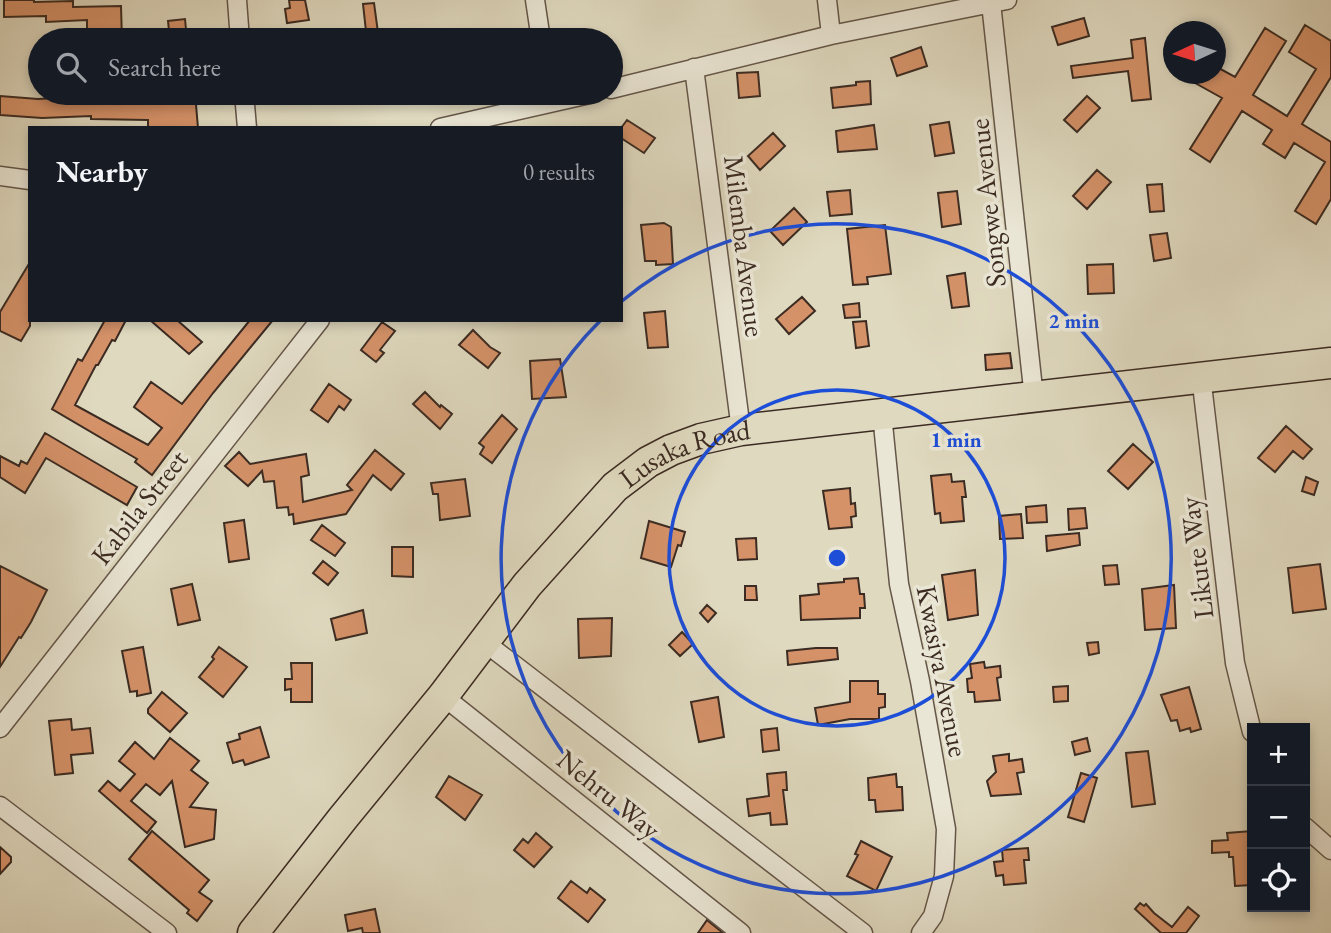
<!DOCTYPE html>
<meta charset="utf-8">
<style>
:root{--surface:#171b24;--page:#242831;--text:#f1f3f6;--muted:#9ea1a6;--line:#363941}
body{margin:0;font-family:"EB Garamond",serif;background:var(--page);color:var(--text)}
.controls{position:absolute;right:21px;bottom:21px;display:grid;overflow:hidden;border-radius:0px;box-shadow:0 4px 10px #0003}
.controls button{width:63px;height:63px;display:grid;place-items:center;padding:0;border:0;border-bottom:2px solid var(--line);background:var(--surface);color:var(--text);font:35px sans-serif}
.compass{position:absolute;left:1163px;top:21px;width:63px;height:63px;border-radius:50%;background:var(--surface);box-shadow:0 4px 10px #0003;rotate:266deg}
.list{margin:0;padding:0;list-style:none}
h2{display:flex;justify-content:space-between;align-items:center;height:91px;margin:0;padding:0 28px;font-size:30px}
h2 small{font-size:23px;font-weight:400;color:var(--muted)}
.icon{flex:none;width:38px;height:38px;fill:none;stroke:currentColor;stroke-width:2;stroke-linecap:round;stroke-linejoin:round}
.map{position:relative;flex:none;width:1331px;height:933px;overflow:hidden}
.search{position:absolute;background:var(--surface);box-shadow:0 4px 10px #0003;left:28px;top:28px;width:595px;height:77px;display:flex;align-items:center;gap:18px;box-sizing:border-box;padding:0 24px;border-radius:38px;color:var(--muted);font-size:26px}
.panel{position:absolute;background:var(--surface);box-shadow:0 4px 10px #0003;left:28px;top:126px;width:595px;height:196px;border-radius:0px}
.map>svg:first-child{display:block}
.building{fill:#d59269;stroke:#3b2b22;stroke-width:2}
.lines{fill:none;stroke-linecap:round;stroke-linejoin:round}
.street-casing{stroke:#645649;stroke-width:21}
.highway-casing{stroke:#3b2b22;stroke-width:33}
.street{stroke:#eae6d5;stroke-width:18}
.highway{stroke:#dfd9bf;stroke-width:30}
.ring{fill:none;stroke:#1d4ed8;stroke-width:3.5}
.labels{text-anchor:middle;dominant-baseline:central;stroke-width:7;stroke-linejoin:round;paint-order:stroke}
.street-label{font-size:28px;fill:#3b2b22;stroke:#eae6d5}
.centre{fill:#1d4ed8;stroke:#eae6d5;stroke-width:3.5}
.ring-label{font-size:21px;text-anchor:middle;font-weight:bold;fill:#1d4ed8;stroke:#eae6d5;stroke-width:7;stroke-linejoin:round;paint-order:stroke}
</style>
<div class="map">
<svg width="1331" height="933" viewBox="0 0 1331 933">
<rect width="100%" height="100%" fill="#dfd9bf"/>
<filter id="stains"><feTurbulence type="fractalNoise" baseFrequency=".00286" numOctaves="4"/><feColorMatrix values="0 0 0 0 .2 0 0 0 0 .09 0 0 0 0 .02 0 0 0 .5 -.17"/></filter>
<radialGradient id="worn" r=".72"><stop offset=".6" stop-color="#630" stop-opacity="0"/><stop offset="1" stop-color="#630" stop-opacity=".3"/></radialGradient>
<path class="building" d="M4,0H34V2L73,1V7L121,6L122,40H87V20L46,22V16L4,17Z
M289,0H305L309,20L287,23L285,9L290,8Z
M374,3L379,40H367L363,4Z
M1084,18L1089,36L1058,45L1052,27Z
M185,19L187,40H170L168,21Z
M1305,25L1331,41V77L1302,124L1331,142V199L1316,224L1295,211L1325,162L1294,143L1285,158L1263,144L1272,130L1242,111L1210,162L1190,149L1222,98L1179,74H1215V66L1235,77L1265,28L1286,41L1253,95L1287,116L1316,69L1289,52Z
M1145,38L1151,99L1132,101L1128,71L1073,78L1071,66L1133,58L1131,40Z
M921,47L927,66L897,76L891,58Z
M758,72L760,96L739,98L737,73Z
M870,81L871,104L833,108L831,88L856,85V82Z
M148,93H195L198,128H148V120L91,119V116L42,118L0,115V96L38,99L91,96L148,97Z
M1087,96L1100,108L1077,132L1064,120Z
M627,120L655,138L644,153L621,138V128Z
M949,122L954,153L935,156L930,125Z
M874,125L877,149L838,152L836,131Z
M773,133L785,146L760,170L748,156Z
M1097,170L1111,182L1087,209L1073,196Z
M1162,184L1164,211L1150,212L1147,185Z
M850,190L852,214L830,216L827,192Z
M957,191L961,224L942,227L938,193Z
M794,208L807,222L783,245L770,231Z
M664,223L671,227L673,264L656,265V261H645L641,225Z
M885,225L891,274L867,277L868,284L853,285L847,229Z
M1167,233L1171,258L1154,261L1150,235Z
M30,262V326L21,341L0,331V312Z
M1113,264L1114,293L1088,294L1087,265Z
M965,273L969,306L952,308L947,276Z
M802,297L815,311L789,334L776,319Z
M859,303L860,317L845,318L843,305Z
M665,311L668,347L648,348L644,313Z
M105,320H126L115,341L112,340L98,365H96L75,405L148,445L162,428L134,407L151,382L182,404L250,320H273L213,393L152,475L135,462L137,459L52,409L78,359L82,361Z
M150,320H177L202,342L189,354Z
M866,321L869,346L856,348L853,322Z
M382,322L395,331L380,350L384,353L376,362L361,350Z
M473,330L490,347L500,353L488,368L459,345Z
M1010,353L1012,368L986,370L985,355Z
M560,359L566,397L532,399L530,361Z
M329,384L351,400L344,410L339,406L328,422L311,410Z
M425,392L440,407L441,405L452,414L440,429L413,404Z
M502,415L517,429L492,463L480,454L484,447L479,443Z
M1286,426L1312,449L1303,459L1293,451L1275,472L1258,458Z
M45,433L137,487L127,505L46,458L25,493L0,477V456L19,466L21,461L27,464Z
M1133,444L1153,462L1128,489L1108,471Z
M375,450L404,474L391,490L373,475L346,514L294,524L293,514L289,515L288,507L277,508L274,481L264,482L262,471L248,486L225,466L239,452L250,464L306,454L309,475L301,477L303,502L352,490L347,485Z
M951,474L952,482L964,481L966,497H962L964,521L941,523L940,513L935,514L931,476Z
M1306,477L1318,482L1314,495L1302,491Z
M465,479L470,516L440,520L438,494H433L431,483Z
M850,488L851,504L855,503L856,516L851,517L852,527L829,529L823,491Z
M1046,505L1047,522L1027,523L1026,507Z
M1085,508L1087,528L1069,530L1068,509Z
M1021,514L1023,538L1000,539L999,516Z
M244,520L249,559L229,562L224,523Z
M649,521L685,532L681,546L678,545L671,567L641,558Z
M322,525L345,543L335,556L311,540Z
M1079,533L1080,545L1047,551L1046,536Z
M756,538L757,559L738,560L736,539Z
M392,547H413V577L392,576Z
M323,561L338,573L328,585L313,573Z
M1320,564L1326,609L1293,613L1288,568Z
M1117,565L1119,584L1105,585L1103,566Z
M0,566L47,590L31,622L21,638L19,637L0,667Z
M975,570L978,615L948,620L942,575Z
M858,578L860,594H864L865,608H860V618L801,620L800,596L819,594L818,584L844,582V579Z
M192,584L200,620L178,625L171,589Z
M1174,585L1176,628L1145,630L1142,589Z
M745,586H756L757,600H745Z
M707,605L716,613L708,622L700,613Z
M363,610L367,633L336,640L331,619Z
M612,618L611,656L579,658L578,619Z
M682,632L693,644L680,656L669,645Z
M1098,642L1099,653L1089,655L1087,643Z
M143,647L151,693L137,696V691L130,692L122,651Z
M219,647L247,667L223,697L199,677L214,659L212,657Z
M816,648H837L838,659L788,665L787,651Z
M984,662L985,668L1000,666L1001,677L997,678L1000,700L975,702L974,692H968L967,679L972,678L970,664Z
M291,663H312V702H291V689L285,690V679H292Z
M850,681H878V694H885V707L879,708V719H850L818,725L815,708L850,702Z
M1068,686V701L1054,702L1053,687Z
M1189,687L1201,729L1191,732L1190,728L1180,731L1177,720L1171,721L1161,695Z
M162,692L187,713L170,732L148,713V709Z
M718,697L724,737L699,742L691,702Z
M71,719L72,730L90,728L93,753L71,755L73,773L55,775L49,721Z
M260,727L269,757L245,765L243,760L233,763L227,743L240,739L239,734Z
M777,728L779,750L763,752L761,730Z
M170,738L199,761L191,770L208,783L190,807L216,810L214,839L185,847L172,781L160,795L146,784L131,801L156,822L147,833L99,791L108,781L120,791L135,774L119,761L135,742L154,759Z
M1087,738L1090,751L1075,755L1072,742Z
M1148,751L1155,804L1132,807L1126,753Z
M1009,754V761L1022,759L1024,772L1017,773L1021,794L991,796L987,781L996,772L993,756Z
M786,772L787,790H783L787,824L771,825L770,813L749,816L747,799L769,796L767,774Z
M1081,773L1097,778L1084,822L1068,817Z
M896,774L897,787H902L903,810L876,812L875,800H869L868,778Z
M449,776L482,795L465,820L436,797Z
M152,831L209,880L199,892L212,901L197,921L187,913L189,910L129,859Z
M1252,831V885L1235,886L1233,857H1229V852L1212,853V841L1228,840L1227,833Z
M536,833L552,847L534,867L514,850L523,839L528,843Z
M861,841L892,857L876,891L847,876L858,855L855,854Z
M0,847L11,857V862L0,874Z
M1028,848L1029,860H1024L1026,883L1004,885L1003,875L996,876L994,862L1003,861L1002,850Z
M571,881L587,893L590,888L605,900L588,922L558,898Z
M1140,903L1144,906L1146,904L1154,913L1172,927L1188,907L1199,916L1186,933H1161L1135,909Z
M375,909L380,933H363L362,928L348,931L345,915Z
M707,920L723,933H698Z"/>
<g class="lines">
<g class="street-casing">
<path id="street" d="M237,0L240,40
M535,0L541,40
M827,0L831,35
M991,3L1034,398
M694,68L741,430
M611,89L831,35L1007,0
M244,93L247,128
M440,128L594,93
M0,176L30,180
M1201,376L1235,663L1252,732
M882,414L899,584L920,681L946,829L944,876L933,916L921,933
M483,641L863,933
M443,696L741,933
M0,728L320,320
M0,806L167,933
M1305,827L1331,850"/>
</g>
<g class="highway-casing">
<g id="highway">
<path id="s1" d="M253,933L343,818L443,696L527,585L615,487L648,462L671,450L701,439L741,430L1331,363"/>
</g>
</g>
<use href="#street" class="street"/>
<use href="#highway" class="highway"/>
</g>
<g class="ring">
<circle cx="837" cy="558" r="168"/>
<path d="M622 301A335 335 0 1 1 600 321"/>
</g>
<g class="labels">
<g class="street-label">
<text transform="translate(987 203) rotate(-96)">Songwe Avenue</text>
<text transform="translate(745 246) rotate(83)">Milemba Avenue</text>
<text stroke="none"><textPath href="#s1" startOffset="654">Lusaka Road</textPath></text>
<text transform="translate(139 507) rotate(-52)">Kabila Street</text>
<text transform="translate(1196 558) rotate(-97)">Likute Way</text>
<text transform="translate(943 671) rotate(79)">Kwasiya Avenue</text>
<text transform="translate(609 794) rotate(39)">Nehru Way</text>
</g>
</g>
<circle cx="837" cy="558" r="10" class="centre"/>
<g class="ring-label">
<text x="1074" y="328">2 min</text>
<text x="956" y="447">1 min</text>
</g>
<rect width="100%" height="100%" filter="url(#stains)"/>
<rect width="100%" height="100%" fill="url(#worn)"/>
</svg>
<div class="controls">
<button>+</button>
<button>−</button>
<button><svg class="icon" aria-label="locate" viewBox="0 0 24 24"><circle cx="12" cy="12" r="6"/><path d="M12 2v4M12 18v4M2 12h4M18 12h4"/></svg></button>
</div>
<svg class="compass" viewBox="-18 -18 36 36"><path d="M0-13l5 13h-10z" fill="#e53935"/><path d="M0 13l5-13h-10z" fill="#9ea1a6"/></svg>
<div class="search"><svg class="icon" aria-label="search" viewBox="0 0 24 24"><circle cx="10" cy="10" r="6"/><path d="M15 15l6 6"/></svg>Search here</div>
<section class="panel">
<h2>Nearby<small>0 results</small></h2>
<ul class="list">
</ul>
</section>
</div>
